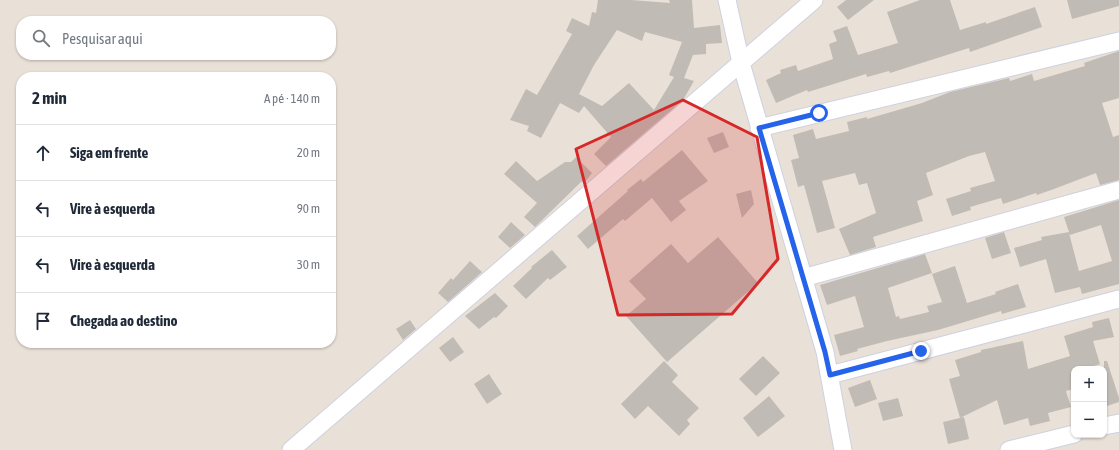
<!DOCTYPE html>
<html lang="pt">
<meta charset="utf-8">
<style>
:root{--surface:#fff;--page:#f2f2f3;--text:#1f2937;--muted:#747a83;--line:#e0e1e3}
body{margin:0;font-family:"Asap Condensed",sans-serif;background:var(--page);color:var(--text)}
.controls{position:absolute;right:12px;bottom:12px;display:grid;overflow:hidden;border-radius:8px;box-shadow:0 1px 3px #0004}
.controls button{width:36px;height:36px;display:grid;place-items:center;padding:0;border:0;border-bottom:1px solid var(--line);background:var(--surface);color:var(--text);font:20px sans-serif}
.stop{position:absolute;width:12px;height:12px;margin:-9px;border:3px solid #2563eb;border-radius:50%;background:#fff}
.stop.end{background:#2563eb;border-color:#fff;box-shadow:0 1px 4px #0008}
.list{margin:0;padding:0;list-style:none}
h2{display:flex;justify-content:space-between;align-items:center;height:52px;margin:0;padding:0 16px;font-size:17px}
h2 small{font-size:13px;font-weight:400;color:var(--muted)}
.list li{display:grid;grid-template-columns:26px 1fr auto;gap:12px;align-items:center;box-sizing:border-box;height:56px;padding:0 16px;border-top:1px solid var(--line)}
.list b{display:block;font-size:15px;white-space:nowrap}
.list em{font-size:13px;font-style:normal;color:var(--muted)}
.icon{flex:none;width:22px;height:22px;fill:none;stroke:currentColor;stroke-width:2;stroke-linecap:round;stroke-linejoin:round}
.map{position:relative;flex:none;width:1119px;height:450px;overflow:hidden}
.search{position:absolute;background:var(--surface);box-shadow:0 1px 3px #0004;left:16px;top:16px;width:320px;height:44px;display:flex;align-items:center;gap:10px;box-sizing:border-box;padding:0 14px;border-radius:16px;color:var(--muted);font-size:15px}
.panel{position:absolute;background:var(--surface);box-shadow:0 1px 3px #0004;left:16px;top:72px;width:320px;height:276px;border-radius:16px}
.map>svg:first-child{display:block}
.building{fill:#c1bbb5;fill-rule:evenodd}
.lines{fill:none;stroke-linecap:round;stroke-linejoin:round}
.street-casing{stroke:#ced1df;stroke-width:19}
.street{stroke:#fff;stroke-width:17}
.route{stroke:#2563eb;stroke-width:5}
.marked{fill:#d62828;fill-opacity:0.2;stroke:#d62828;stroke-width:3;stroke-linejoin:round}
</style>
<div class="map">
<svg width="1119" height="450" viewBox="0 0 1119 450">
<rect width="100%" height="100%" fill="#e9e1d8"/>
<path class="building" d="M598,0H631L670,3L669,0H692L694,28L720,25L722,43L706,44V54L693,55L684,78L694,81L683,100L606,166L594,154L611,137L584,106L579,113L560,103L541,138L527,131L529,126L510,120L526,89L537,95L572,34L566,31L572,18L589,26L592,12L596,13ZM617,30L642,41L645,32L682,42L669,75L674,77L654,110L629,83L602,106L579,94L594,65Z
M846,0H874L848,20L837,7Z
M920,0H950L960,30L986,22V24L1035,7L1042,27L970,52L969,48L890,73L889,71L867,77L866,74L808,92L807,90L776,103L766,80L781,73L780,70L796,65L798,71L833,59L829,44L837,41L833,31L847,26L858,55L898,43L887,12Z
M1067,0H1119V6L1072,19Z
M1119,51V98L1102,103L1113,137L1119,135V180L1100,185L1096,173L1054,189L1037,195L1036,193L1003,204L1001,198L970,207L971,210L952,216L946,199L971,191L970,188L995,181L985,152L969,156L926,173L933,195L917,201L923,221L873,237L876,247L850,255L839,229L876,213L867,183L859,185L855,173L822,181L835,228L817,233L804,185L798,187L791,160L799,158L793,135L813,129L816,139L849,131L847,122L867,117V119L922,103L950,92L1009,78L1010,81L1032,74L1034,81L1085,66L1084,63Z
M723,132L729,147L714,153L707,138Z
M682,150L708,181L679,201L686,210L671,222L652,198L625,221L623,219L588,249L577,236L628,191L627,190L641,179L643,182Z
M576,157L592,173L586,181L581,182L535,227L524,217L537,203L504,174L516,161L537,181L565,162H571Z
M751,190L754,204L742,218L736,194Z
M1119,200V284L1082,294L1080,287L1055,293L1046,259L1020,267L1014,248L1042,240L1041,237L1069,232L1064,217ZM1101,225L1112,261L1079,271L1069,233L1070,235Z
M511,222L525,235L510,248L498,237Z
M1004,232L1011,253L992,259L985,238Z
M718,237L758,283L667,362L626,316L646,299L629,281L671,244L688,263Z
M552,250L567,267L550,280L548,278L526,299L513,286L532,268L531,267Z
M925,254L932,273L888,288L896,317L899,316L900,319L929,312L927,306L942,302L932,274L955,266L967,303L996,294L995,292L1018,284L1026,307L1002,314L1001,311L938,330L887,341L857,349L858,351L840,356L834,335L864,327L855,296L827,305L820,285Z
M470,261L482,272L448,302L438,293L451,278L453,280Z
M495,293L508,306L496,318L494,317L479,329L465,316Z
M1109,318L1114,337L1093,341L1100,364L1084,369H1074V389L1066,391L1071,407L1048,413L1050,421L1030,426L1028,418L1004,425L997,400L960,418L964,417L969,439L948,444L943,422L960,418L949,379L960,376L955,360L981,352V350L1023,341L1028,369L1070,356L1064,336L1093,327L1092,322Z
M410,320L416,329L403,340L396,329Z
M453,337L464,352L450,362L439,348Z
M763,356L780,373L756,396L739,379Z
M664,361L678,375L672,382L699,408L687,420L690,424L679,436L648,406L635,419L621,404Z
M1104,361H1107L1119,398V402L1104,407Z
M489,374L502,394L487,404L474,384Z
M870,380L877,399L855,407L848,388Z
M769,396L785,416L758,437L743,418Z
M898,398L903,416L883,421L878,403Z"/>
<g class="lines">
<g class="street-casing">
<path id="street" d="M727,0L741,63L825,352L843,450
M759,128L1119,41
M803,278L1119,190
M830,375L1119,299
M1104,426L1119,423
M291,450L814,0
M1009,450L1074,434"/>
</g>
<use href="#street" class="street"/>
</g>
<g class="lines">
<path class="route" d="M819,113L759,128L825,352L830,375L921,351"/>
</g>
<path class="marked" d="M683,100L757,137L778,259L732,314L618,315L576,149Z"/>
</svg>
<div class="controls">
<button>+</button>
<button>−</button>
</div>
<div class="stop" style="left:819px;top:113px"></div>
<div class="stop end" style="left:921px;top:351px"></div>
<div class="search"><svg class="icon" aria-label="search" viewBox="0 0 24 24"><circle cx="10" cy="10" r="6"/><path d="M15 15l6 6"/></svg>Pesquisar aqui</div>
<section class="panel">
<h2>2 min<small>A pé · 140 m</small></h2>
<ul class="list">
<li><svg class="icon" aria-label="ahead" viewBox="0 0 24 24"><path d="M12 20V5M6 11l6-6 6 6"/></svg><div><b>Siga em frente</b></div><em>20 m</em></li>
<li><svg class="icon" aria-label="left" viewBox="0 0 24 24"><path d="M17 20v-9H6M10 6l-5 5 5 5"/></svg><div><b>Vire à esquerda</b></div><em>90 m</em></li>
<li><svg class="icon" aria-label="left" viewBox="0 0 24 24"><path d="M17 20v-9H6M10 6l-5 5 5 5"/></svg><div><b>Vire à esquerda</b></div><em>30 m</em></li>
<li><svg class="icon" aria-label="arrive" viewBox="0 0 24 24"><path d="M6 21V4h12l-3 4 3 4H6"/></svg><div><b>Chegada ao destino</b></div></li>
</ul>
</section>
</div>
